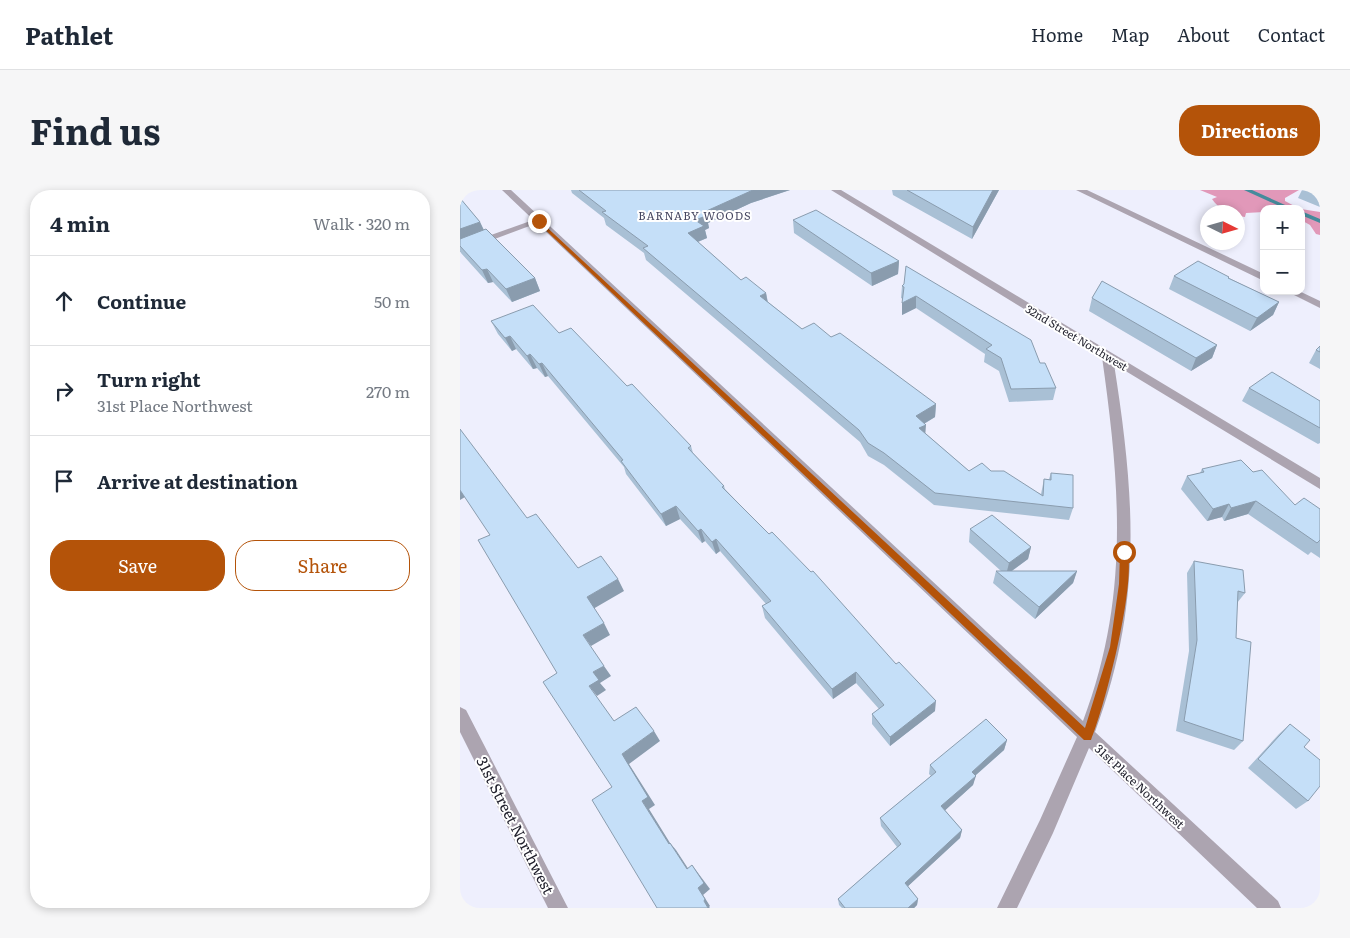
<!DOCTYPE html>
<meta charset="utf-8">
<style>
:root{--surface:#fff;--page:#f6f6f7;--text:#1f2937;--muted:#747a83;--line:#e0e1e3;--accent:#b45309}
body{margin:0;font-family:Literata,serif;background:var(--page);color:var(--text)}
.controls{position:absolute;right:15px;top:15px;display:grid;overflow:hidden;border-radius:10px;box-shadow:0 2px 8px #0003}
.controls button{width:45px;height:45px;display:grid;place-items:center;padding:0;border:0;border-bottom:1px solid var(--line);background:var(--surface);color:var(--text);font:25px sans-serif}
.compass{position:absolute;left:740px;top:15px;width:45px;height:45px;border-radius:50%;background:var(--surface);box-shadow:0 2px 8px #0003;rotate:95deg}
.stop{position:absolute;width:15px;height:15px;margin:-11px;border:4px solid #b45309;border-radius:50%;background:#fff}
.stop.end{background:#b45309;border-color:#fff;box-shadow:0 1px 5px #0008}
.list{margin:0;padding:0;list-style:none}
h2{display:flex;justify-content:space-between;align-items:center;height:65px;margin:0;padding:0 20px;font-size:21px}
h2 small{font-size:16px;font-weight:400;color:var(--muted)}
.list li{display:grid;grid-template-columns:32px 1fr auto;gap:15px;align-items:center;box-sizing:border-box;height:90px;padding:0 20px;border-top:1px solid var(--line)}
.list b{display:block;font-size:19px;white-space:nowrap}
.list p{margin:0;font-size:16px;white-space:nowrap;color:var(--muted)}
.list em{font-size:16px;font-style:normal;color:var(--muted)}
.actions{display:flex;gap:10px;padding:15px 20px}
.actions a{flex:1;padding:11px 0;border:1px solid var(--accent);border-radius:20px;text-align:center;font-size:18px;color:var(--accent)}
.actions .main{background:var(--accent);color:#fff}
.icon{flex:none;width:28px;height:28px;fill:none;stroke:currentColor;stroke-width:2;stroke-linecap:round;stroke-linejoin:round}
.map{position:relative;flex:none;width:860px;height:718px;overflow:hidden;border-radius:20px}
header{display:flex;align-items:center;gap:30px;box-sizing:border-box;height:70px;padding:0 25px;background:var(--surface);border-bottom:1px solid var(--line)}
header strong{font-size:24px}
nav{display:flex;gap:28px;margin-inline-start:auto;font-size:18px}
.intro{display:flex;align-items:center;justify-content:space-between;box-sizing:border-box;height:120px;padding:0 30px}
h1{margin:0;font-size:35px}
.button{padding:12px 22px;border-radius:20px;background:var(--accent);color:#fff;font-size:18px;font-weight:700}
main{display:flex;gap:30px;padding:0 30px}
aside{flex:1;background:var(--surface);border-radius:20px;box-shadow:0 2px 8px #0003}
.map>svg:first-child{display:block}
.forest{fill:#e198b9}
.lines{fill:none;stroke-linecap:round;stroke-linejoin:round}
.stream{fill:#458b9c;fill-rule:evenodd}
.service{fill:#aca4b0;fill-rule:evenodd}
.minor{fill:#aca4b0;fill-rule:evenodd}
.wall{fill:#a9c0d5}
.shaded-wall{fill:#8a9cae}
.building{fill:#c5dff8;stroke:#8a9cae}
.route{fill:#b45309}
.labels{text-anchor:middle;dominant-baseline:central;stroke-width:4;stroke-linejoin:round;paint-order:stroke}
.far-neighbourhood-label{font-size:11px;letter-spacing:1px;fill:#464761;stroke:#fff}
.far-street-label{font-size:11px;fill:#22222e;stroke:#fff}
.street-label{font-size:12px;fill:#22222e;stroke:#fff}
.near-street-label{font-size:15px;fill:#22222e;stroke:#fff}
</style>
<header>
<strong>Pathlet</strong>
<nav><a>Home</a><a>Map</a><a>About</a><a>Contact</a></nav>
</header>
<div class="intro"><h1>Find us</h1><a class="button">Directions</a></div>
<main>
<aside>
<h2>4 min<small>Walk · 320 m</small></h2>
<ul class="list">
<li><svg class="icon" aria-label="ahead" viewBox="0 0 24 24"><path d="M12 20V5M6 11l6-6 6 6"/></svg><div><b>Continue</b></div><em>50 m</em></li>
<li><svg class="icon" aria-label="right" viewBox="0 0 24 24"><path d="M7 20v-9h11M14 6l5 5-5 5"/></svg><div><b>Turn right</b><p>31st Place Northwest</p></div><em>270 m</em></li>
<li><svg class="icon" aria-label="arrive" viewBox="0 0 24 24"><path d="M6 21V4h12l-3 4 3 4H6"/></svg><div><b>Arrive at destination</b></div></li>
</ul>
<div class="actions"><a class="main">Save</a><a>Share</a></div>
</aside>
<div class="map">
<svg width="860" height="718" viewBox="0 0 860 718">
<rect width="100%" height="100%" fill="#eeeffd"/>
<path class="forest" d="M740,0H839L825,8V11L840,19H804V22L786,23L785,27L778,26V22C766,22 759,19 752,9L757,7Z
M841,19L860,22V45L856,44L850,35L841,30Z"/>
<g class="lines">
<path class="stream" d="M784,0H792L834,19H826Z
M841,21L860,29V33L841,25Z"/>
<path class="service" d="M76,29L83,31L0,62V56Z"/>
<path class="minor" d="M42,0H51L623,531C670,407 660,295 642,167L371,0H381L860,288V299L654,174C675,307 683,414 635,542L818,711L821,718H797L629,558L593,643L557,718H537L580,630L617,547Z
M616,0H627L804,84V91Z
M826,101H839L860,111V118Z
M0,517L6,520L108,718H88L0,542Z"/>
</g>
<path class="wall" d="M111,0H330L291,13L248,33L249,38L245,40L247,48L238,52L281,90L306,103L308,112L342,139L371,147L476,214L475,227L464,234L465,243L509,281H531L581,304L584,289H589L591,283L613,318L609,330L474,315L424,275L408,266L400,252L186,70L184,63L146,35L144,28L112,3Z
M432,0H539L512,49L433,5Z
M842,0H860V17L838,8Z
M0,8L20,32L24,40L75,88L80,101L52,112L33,92L28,93L1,63L0,61Z
M333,30L439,71L438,84L412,96L334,43Z
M714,86L769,88L819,112L813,125L790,141L709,99Z
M442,96L580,173L596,198L593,210L549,212L539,181L524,172L525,164L456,118L442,125L443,109L441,108Z
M632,108L757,155L752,168L731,181L629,121Z
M31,131L99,143L167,196L231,256L233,263L264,296L265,299L475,521L430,556L412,534V524L419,519L396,493L373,509L305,428L302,416L306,414L260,361L256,364L245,351L242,353L220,329L206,336L166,284L164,277L88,186L85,187L77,178L73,179L56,159L52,161L38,144Z
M860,156V179L849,173L856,160Z
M789,198L860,211V253L858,254L782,211Z
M742,279L793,282L835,315L860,319V368L851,362L848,365L788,324L764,331L762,327L747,331L721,299L727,286L740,283Z
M510,339L571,357L568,369L552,381H617L613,393L575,429L533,393L536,381H541L509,352Z
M734,371L785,403L777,413L776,448L783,551L774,560L716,541L729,461L727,383Z
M830,534L844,557L848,611L836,619L788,578L819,544Z
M547,550L544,560L515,586L513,595L485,620L502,640L500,648L448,696L458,709L457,715L454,718H382L379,715L378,709L437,657L421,636L420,628L471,586L469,584L470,575Z"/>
<path class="shaded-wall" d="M293,0H330L291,13L248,33L249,38L245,40L247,48L230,55L228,43L235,30L242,23Z
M533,0H539L512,49L513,37Z
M20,32L26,45L0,54V39Z
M439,71L438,84L412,96L411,83Z
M27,79L33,92L28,93L22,80Z
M75,88L80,101L52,112L46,99Z
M306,103L308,115L300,106Z
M456,106V118L442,125V113Z
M819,112L813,125L790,141L797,128Z
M50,146L56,159L52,161L45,148Z
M757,155L752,168L731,181L736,168Z
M70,164L77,178L73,179L67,166Z
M82,173L88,186L85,187L79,174Z
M476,214L475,227L455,239L456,226Z
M466,235L465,248L459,238Z
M0,300L5,307L0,310Z
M796,311L788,324L764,331L771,318Z
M769,314L762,327L747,331L753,319Z
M216,316L220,329L206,336L201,324Z
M241,339L245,351L242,353L238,341Z
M256,349L260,361L256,364L252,352Z
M571,357L568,369L546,385L549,373Z
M617,381L613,393L575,429L579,417Z
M158,389L164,401L133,419L127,407Z
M144,433L150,445L131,456L123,445Z
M144,476L151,486L140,493L146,500L137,506L129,496L133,482Z
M396,482V493L373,509L372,499Z
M476,511L475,521L430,556V547Z
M194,541L200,551L169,574L195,615L189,619L215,661L209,654L182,611L162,564Z
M547,550L544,560L509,591L512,582Z
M516,586L513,595L480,625L481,616Z
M502,640L500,648L445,699V693Z
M210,653L216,660L233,686L227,679Z
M232,675L250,699L243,705L250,716L249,717L250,718H248L244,711L238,698Z
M458,709L457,715L454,718H448Z"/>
<path class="building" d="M119,0H293L242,23L246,26L235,30L244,36L228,43L281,90L286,87L306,103L300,106L342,139L354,133L371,147L380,143L476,214L456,226L466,235L459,238L509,281L522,273L531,281H544L583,306L584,289L591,290V283L613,285V318L475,303L424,263L408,253L399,240L183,58L188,56L142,22L146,21Z
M447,0H533L513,37Z
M0,8L20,32L0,39Z
M356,20L439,71L411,83L333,30Z
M26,39L75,88L46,99L27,79L22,80L0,56V49Z
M738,71L769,87L768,88L819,112L797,128L714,86Z
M446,76L571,150L580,173H585L596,198L551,199L541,168L526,159L532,155L456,106L442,113L444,97L442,96L444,94Z
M642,91L757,155L736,168L632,108Z
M73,115L99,143L111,138L167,196L172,194L231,256L228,258L264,296L262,297L309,344L312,342L351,382L353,381L436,474L439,472L476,511L430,547L412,524L424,515L396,482L372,499L302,416L311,411L256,349L252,352L241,339L238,341L216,316L201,324L161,271L163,270L82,173L79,174L70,164L67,166L50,146L45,148L31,131Z
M860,156V162L856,160Z
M812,182L860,211V238L789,198Z
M0,239L67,328L76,324L118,378L141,366L158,389L127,407L144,433L123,445L144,476L133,482L139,490L129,496L154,531L176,517L194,541L162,564L188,607L182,611L209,654L210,653L227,679L232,675L244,693L238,698L245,709L244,711L248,718H197L132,610L152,597L83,492L97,483L18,350L30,345L0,300Z
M781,270L793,282L802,280L835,315L844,308L860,319V350L857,353L796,311L771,318L769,314L753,319L727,286L744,282L742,279Z
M532,325L571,357L549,373L510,339Z
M734,371L783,380L785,403L778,401L776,448L791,452L783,551L724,531L737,450Z
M536,381H617L579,417Z
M526,529L547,550L512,582L516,586L481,616L502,640L445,693L458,709L448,718H385L378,709L441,654L420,628L476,582L470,575Z
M830,534L850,550L844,557L860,570V596L848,611L798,569Z"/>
<path class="route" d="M79,30L625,538L650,457L659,394L660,362L661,359H667C677,392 645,516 631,550H624L77,32Z"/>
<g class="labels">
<g class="far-neighbourhood-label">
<text x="235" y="25">BARNABY WOODS</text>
</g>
<g class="far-street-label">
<text transform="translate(617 147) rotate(31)">32nd Street Northwest</text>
</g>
<g class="street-label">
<text transform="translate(680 596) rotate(43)">31st Place Northwest</text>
</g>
<g class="near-street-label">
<text transform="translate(56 635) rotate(63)">31st Street Northwest</text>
</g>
</g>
</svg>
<div class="controls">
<button>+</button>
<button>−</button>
</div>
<svg class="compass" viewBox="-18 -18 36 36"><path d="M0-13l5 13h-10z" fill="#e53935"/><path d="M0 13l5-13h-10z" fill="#747a83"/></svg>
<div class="stop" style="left:664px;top:362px"></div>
<div class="stop end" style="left:79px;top:31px"></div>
</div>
</main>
